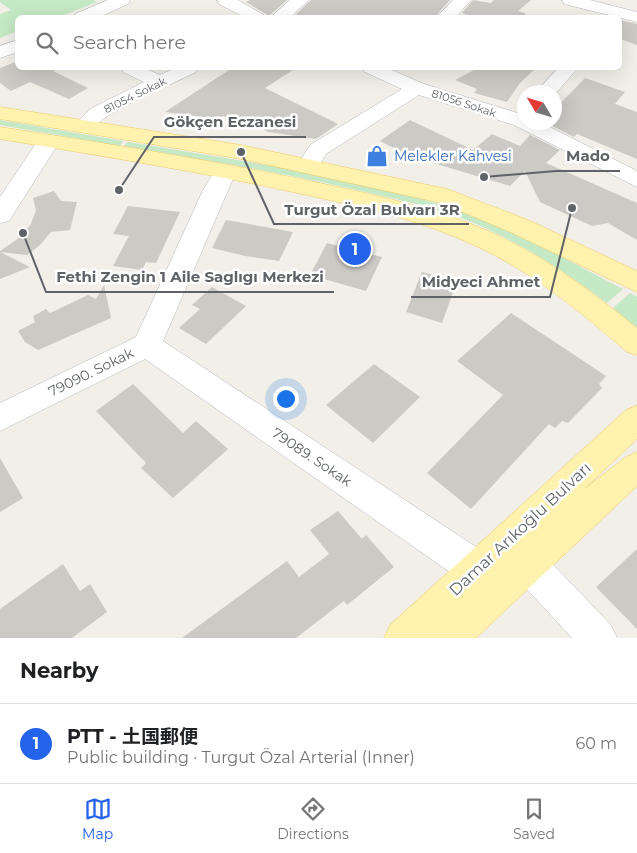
<!DOCTYPE html>
<meta charset="utf-8">
<style>
:root{--surface:#fff;--page:#f2f2f2;--text:#202124;--muted:#757577;--line:#e0e0e0;--accent:#2563eb}
body{margin:0;font-family:Montserrat,"Noto Sans SC",sans-serif;background:var(--page);color:var(--text)}
.compass{position:absolute;left:517px;top:85px;width:45px;height:45px;border-radius:50%;background:var(--surface);box-shadow:0 5px 20px #0002;rotate:308deg}
.you{position:absolute;left:285px;top:398px;width:18px;height:18px;margin:-12px;border:4px solid #fff;border-radius:50%;background:#1a73e8;box-shadow:0 0 0 8px #1a73e833}
.badge{display:grid;place-items:center;width:32px;height:32px;border-radius:50%;background:var(--accent);color:#fff;font-size:16px;font-weight:700}
.pin{position:absolute;translate:-50% -50%;border:2px solid #fff;box-shadow:0 1px 5px #0006}
.list{margin:0;padding:0;list-style:none}
h2{display:flex;justify-content:space-between;align-items:center;height:65px;margin:0;padding:0 20px;font-size:21px}
h2 small{font-size:16px;font-weight:400;color:var(--muted)}
.list li{display:grid;grid-template-columns:32px 1fr auto;gap:15px;align-items:center;box-sizing:border-box;height:80px;padding:0 20px;border-top:1px solid var(--line)}
.list b{display:block;font-size:19px;white-space:nowrap}
.list p{margin:0;font-size:16px;white-space:nowrap;color:var(--muted)}
.list em{font-size:16px;font-style:normal;color:var(--muted)}
.icon{flex:none;width:28px;height:28px;fill:none;stroke:currentColor;stroke-width:2;stroke-linecap:round;stroke-linejoin:round}
.map{position:relative;flex:none;width:637px;height:638px;overflow:hidden}
.search{position:absolute;background:var(--surface);box-shadow:0 5px 20px #0002;left:15px;right:15px;top:15px;height:55px;display:flex;align-items:center;gap:12px;box-sizing:border-box;padding:0 18px;border-radius:8px;color:var(--muted);font-size:19px}
.sheet{height:145px;background:var(--surface)}
nav{display:flex;justify-content:space-around;align-items:center;box-sizing:border-box;height:70px;border-top:1px solid var(--line);background:var(--surface);font-size:14px;color:var(--muted)}
nav a{display:grid;justify-items:center;gap:2px}
nav .on{color:var(--accent)}
.map>svg:first-child{display:block}
.green{fill:#c5e8c5}
.building{fill:#cccac5}
.lines{fill:none;stroke-linecap:round;stroke-linejoin:round}
.minor-casing{stroke:#b5b8bc;stroke-width:1}
.major-casing{stroke:#f2c960;stroke-width:1}
.minor{fill:#fff;fill-rule:evenodd}
.major{fill:#fff2af;fill-rule:evenodd}
.labels{text-anchor:middle;dominant-baseline:central;stroke-width:5;stroke-linejoin:round;paint-order:stroke}
.far-street-label{font-size:11px;fill:#5f6368;stroke:#fff}
.shop-label{font-size:14px;fill:#366cbe;stroke:#fff;text-anchor:start}
.street-label{font-size:14px;fill:#5f6368;stroke:#fff}
.near-street-label{font-size:16px;fill:#5f6368;stroke:#fff}
.leader{fill:none;stroke:#5f6368;stroke-width:2}
.callout-dot{fill:#5f6368;stroke:#fff;stroke-width:2}
.callout-label{font-size:15px;text-anchor:middle;font-weight:bold;fill:#5f6368;stroke:#fff;stroke-width:5;stroke-linejoin:round;paint-order:stroke}
</style>
<div class="map">
<svg width="637" height="638" viewBox="0 0 637 638">
<rect width="100%" height="100%" fill="#f1efe8"/>
<path class="green" d="M0,0H93L97,2L59,17L18,18L17,31L0,38V14L11,10L0,2Z
M0,120L123,141L120,146L0,125Z
M128,142C235,160 344,175 448,207C509,225 566,260 623,289L607,303C557,265 504,232 445,212C423,205 400,200 378,195C295,174 209,161 124,146Z
M630,293L637,297V329L613,308Z"/>
<path class="building" d="M250,0H287L269,16L246,2Z
M311,0H450L434,18H292Z
M473,0L491,3L494,0H531L518,11L525,13V18H474L462,13Z
M620,20L637,24V45L620,39Z
M18,61V68H61L53,71L88,88L69,99L30,82L11,91L0,83V68Z
M232,68H296L265,88L338,124L316,139L268,132L244,118L237,122L223,116L217,119L165,112Z
M478,68H536L520,83L507,102L474,93L477,89L455,80Z
M585,78L625,92L615,104L637,112V159L577,134L574,137L545,122H554V110Z
M410,120L473,150L492,134L520,146L530,135L560,150L546,163L637,203V240L608,223L592,226L540,202L525,171L510,186L420,159L418,160L380,141Z
M54,191L61,201L77,202L70,230L51,232L40,245L27,255L0,252L30,267L0,279V251L19,238L31,224L36,210L33,198Z
M128,206L180,212L156,263L146,262L142,270L113,266L129,236L113,234Z
M226,220L293,232L279,261L245,256L212,248Z
M327,243L382,257L366,291L310,275Z
M422,272L457,281L442,323L406,312Z
M104,285L111,318L38,350L25,342L18,331L35,322L33,316L46,309L50,313L88,295L96,299Z
M212,287L246,306L206,344L179,328L200,309L192,305Z
M511,313L606,376L599,384L602,388L568,423L562,421L555,428L549,424L471,509L427,473L503,395L457,361Z
M374,364L420,397L373,443L326,405Z
M133,384L183,433L196,421L228,449L173,498L141,468L146,463L96,411Z
M0,458L23,498L0,512Z
M338,511L362,539L366,535L394,567L347,605L344,601L296,638H182L287,561L299,577L329,554L310,530Z
M637,549V629L596,587Z
M63,564L80,591L90,584L107,612L72,638H0V609Z"/>
<g class="lines">
<g class="minor-casing">
<path id="minor" d="M108,0H130L128,4L97,18H73L75,14Z
M217,0H238L269,18H246L219,4Z
M290,0H309L289,18H270Z
M453,0H471L455,18H436Z
M562,0H590L637,12V22L564,4Z
M18,40V52L0,58V46Z
M121,68H144L160,75L175,68H199L196,72C166,87 134,99 106,117C94,124 94,135 78,130L74,126L90,109L144,82L123,72Z
M362,68H387L424,84L524,115V122H540L637,171V187L514,125L419,95L326,154L316,171L308,173L300,171L297,166L310,145L402,89L365,72Z
M558,68H578L554,95V92H536Z
M49,135L57,136L60,141L9,221L0,223V197L41,136Z
M225,165L233,167L236,172L163,341L490,556L495,569L490,582L477,587L464,582L145,359L0,431V403L136,337L203,190L217,167Z
M528,546L541,552L611,625L617,638H572L515,576L510,564L515,552Z"/>
</g>
<g class="major-casing">
<path id="major" d="M0,107L241,145L447,189L528,220L637,271V292L510,232L441,203L241,159L0,119Z
M0,127C103,143 207,159 310,181C372,194 437,208 495,234C547,258 593,292 637,328V355L627,352C580,311 532,272 476,246C421,220 361,207 302,194C202,172 101,156 0,139Z
M637,406V439L583,490L626,457L637,452V486L476,638H384L390,625L626,410Z"/>
</g>
<use href="#minor" class="minor"/>
<use href="#major" class="major"/>
</g>
<defs>
<g id="shop-bare" transform="scale(1.725)"><path d="M-5-2.5h2.3a2.7 3.5 0 0 1 5.4 0H5L5.5 6h-11ZM-1.5-2.5h3a1.5 2.3 0 0 0-3 0Z" fill="#3f7fe0" stroke="#fff" stroke-width="2.5" paint-order="stroke"/></g>
</defs>
<g fill-rule="evenodd">
<use href="#shop-bare" x="377" y="156"/>
</g>
<g class="labels">
<g class="far-street-label">
<text transform="translate(135 95) rotate(-26)">81054 Sokak</text>
<text transform="translate(464 103) rotate(18)">81056 Sokak</text>
</g>
<g class="shop-label">
<text x="394" y="156">Melekler Kahvesi</text>
</g>
<g class="street-label">
<text transform="translate(91 372) rotate(-26)">79090. Sokak</text>
<text transform="translate(312 457) rotate(34)">79089. Sokak</text>
</g>
<g class="near-street-label">
<text transform="translate(520 529) rotate(-43)">Damar Arıkoğlu Bulvarı</text>
</g>
</g>
<path class="leader" d="M119 190L154 137H306M484 177L556 171H620M241 152L274 224H469M23 233L46 292H334M572 208L550 297H411"/>
<g class="callout-dot">
<circle cx="119" cy="190" r="5"/>
<circle cx="484" cy="177" r="5"/>
<circle cx="241" cy="152" r="5"/>
<circle cx="23" cy="233" r="5"/>
<circle cx="572" cy="208" r="5"/>
</g>
<g class="callout-label">
<text x="230" y="127">Gökçen Eczanesi</text>
<text x="588" y="161">Mado</text>
<text x="372" y="215">Turgut Özal Bulvarı 3R</text>
<text x="190" y="282">Fethi Zengin 1 Aile Saglıgı Merkezi</text>
<text x="481" y="287">Midyeci Ahmet</text>
</g>
</svg>
<svg class="compass" viewBox="-18 -18 36 36"><path d="M0-13l5 13h-10z" fill="#e53935"/><path d="M0 13l5-13h-10z" fill="#757577"/></svg>
<div class="you"></div>
<div class="pin badge" style="left:355px;top:249px">1</div>
<div class="search"><svg class="icon" aria-label="search" viewBox="0 0 24 24"><circle cx="10" cy="10" r="6"/><path d="M15 15l6 6"/></svg>Search here</div>
</div>
<section class="sheet">
<h2>Nearby<small></small></h2>
<ul class="list">
<li><span class="badge">1</span><div><b>PTT - 土国郵便</b><p>Public building · Turgut Özal Arterial (Inner)</p></div><em>60 m</em></li>
</ul>
</section>
<nav>
<a class="on"><svg class="icon" aria-label="map" viewBox="0 0 24 24"><path d="M3 6l6-2 6 2 6-2v14l-6 2-6-2-6 2zM9 4v14M15 6v14"/></svg>Map</a>
<a><svg class="icon" aria-label="directions" viewBox="0 0 24 24"><path d="M12 3l9 9-9 9-9-9zM9 14v-3h6M13 9l2 2-2 2"/></svg>Directions</a>
<a><svg class="icon" aria-label="saved" viewBox="0 0 24 24"><path d="M7 4h10v16l-5-4-5 4z"/></svg>Saved</a>
</nav>
